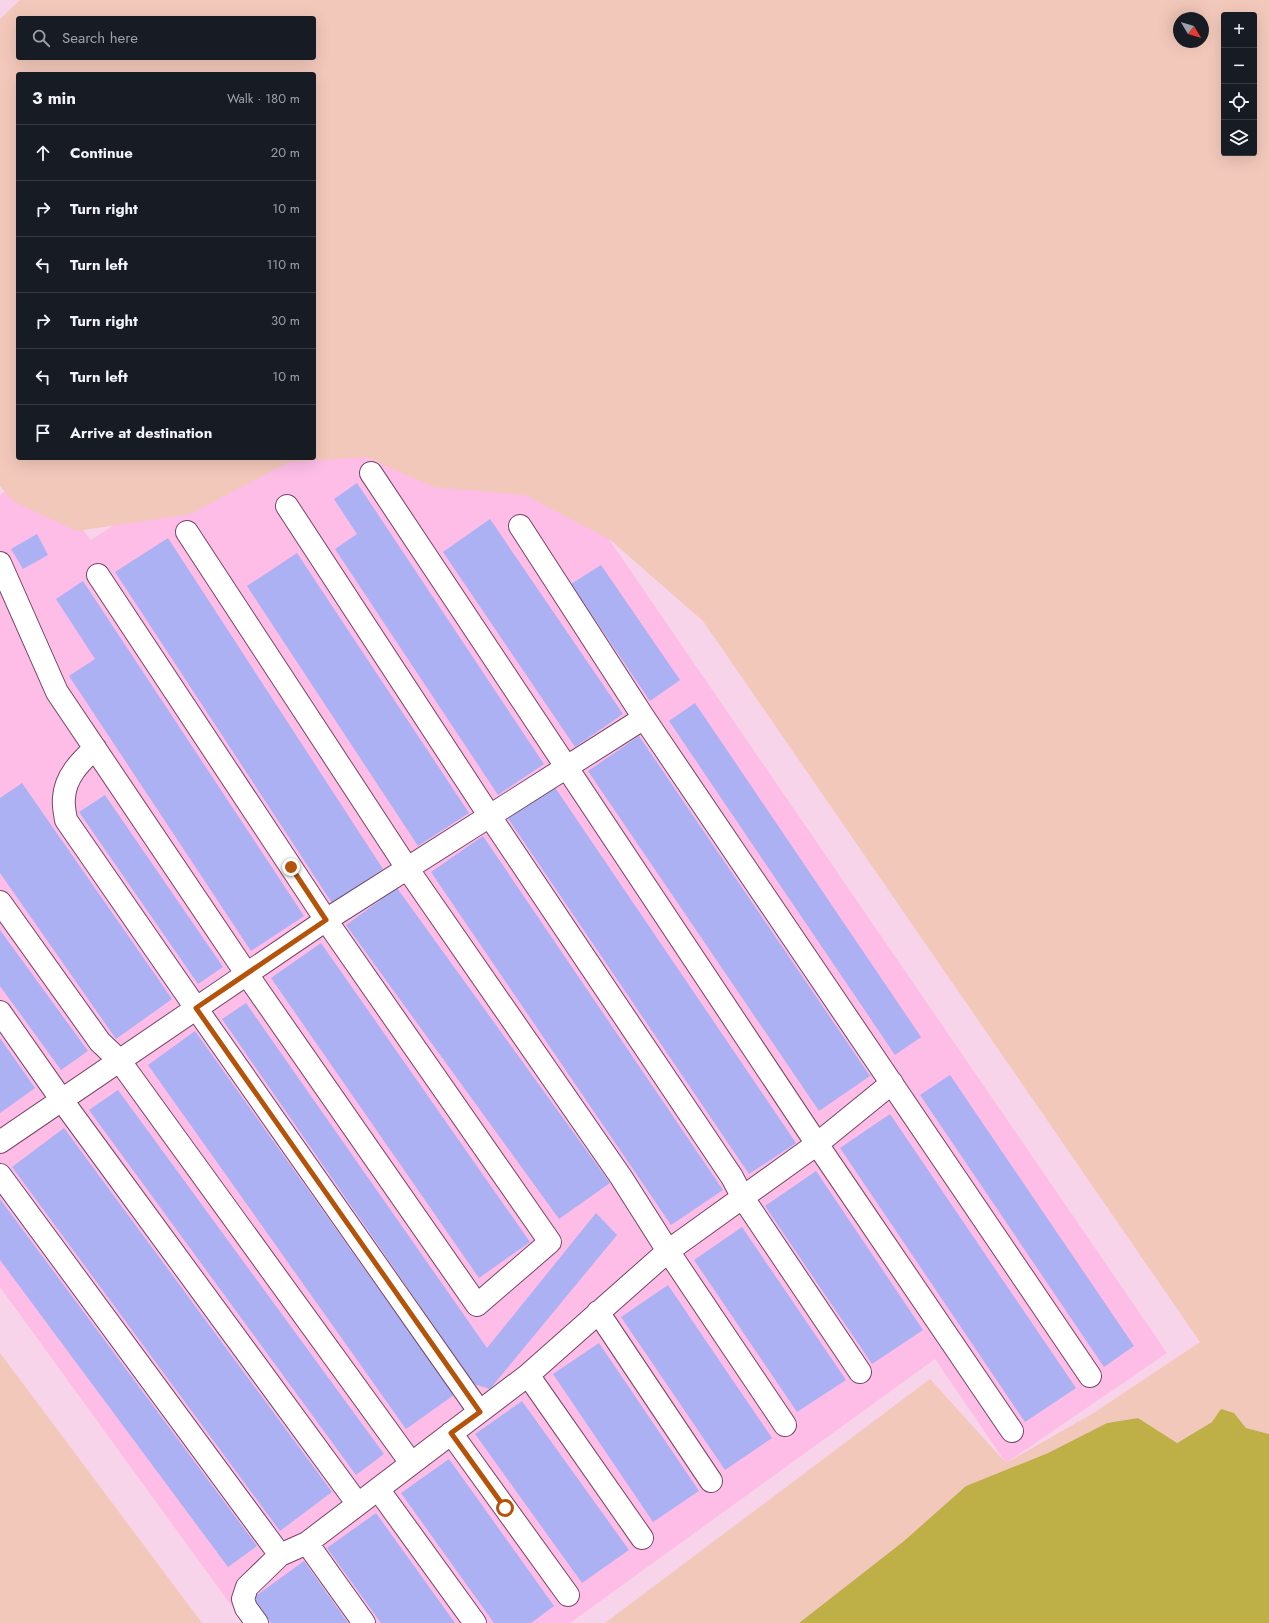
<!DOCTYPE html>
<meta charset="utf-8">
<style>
:root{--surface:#171b24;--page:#242831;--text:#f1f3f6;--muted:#9ea1a6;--line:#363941}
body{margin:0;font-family:Jost,sans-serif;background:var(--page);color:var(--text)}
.controls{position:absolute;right:12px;top:12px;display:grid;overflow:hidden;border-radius:4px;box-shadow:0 4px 16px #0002}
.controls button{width:36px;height:36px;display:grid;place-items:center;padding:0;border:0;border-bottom:1px solid var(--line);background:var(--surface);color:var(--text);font:20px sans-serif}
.compass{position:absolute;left:1173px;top:12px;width:36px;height:36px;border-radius:50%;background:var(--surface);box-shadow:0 4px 16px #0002;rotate:128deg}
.stop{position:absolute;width:12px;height:12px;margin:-9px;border:3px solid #b45309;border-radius:50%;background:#fff}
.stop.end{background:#b45309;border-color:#fff;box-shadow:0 1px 4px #0008}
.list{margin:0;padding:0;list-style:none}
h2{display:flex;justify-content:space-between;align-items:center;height:52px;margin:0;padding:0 16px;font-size:17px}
h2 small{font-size:13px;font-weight:400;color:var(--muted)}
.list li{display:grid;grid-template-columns:26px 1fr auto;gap:12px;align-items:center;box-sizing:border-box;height:56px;padding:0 16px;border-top:1px solid var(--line)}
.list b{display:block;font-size:15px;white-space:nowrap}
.list em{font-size:13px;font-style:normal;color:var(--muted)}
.icon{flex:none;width:22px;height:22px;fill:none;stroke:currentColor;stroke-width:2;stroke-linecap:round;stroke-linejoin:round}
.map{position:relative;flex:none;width:1269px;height:1623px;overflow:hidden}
.search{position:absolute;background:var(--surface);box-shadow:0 4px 16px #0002;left:16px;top:16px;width:300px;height:44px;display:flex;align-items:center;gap:10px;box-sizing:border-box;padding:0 14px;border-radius:4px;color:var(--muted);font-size:15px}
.panel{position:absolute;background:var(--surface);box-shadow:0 4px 16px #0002;left:16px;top:72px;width:300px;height:388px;border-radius:4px}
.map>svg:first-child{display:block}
.built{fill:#fdbde6}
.green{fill:#f2c8ba;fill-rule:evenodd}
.water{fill:#bfaf47}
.building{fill:#acb1f3}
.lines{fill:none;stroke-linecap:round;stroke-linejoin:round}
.minor-casing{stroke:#764566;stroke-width:24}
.minor{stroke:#fff;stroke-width:22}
.route{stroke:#b45309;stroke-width:5}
</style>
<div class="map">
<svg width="1269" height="1623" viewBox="0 0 1269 1623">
<rect width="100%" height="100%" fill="#f8d4ea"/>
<path class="built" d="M449,306L1167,1353L1006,1463L935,1359L570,1623H244L0,1287V495L36,470L91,540L217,458H314Z"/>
<path class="green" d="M20,0H1269V1434L1246,1428L1234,1413L1212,1422L1176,1443L1138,1418L1107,1423L1048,1453L966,1486L904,1541L799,1623H605L930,1379L1006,1463L1092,1414L1200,1342L703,621L609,539L525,495L434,487L366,457L289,462L190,514L77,531L14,502L0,486V19ZM1224,15H1254V153H1224ZM18,18H314V58H18ZM1179,18H1203V42H1179ZM18,74H314V458H18Z
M0,1353L202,1623H0Z"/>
<path class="water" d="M1221,1409L1234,1413L1246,1428L1269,1434V1623H799L904,1541L966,1486L1048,1453L1107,1423L1138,1418L1177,1443L1212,1422Z"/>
<path class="building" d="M357,483L544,764L498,795L335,549L357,534L334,499Z
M490,519L623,714L575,747L443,552Z
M37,534L48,555L23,569L11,549Z
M168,538L383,869L332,903L115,572Z
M297,553L469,813L418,846L247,586Z
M601,565L680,680L650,701L571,584Z
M83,581L304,916L251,951L69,676L95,659L56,599Z
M695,703L921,1037L895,1055L669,721Z
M639,736L870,1076L819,1111L588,771Z
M22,783L172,999L116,1039L0,873V798Z
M554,786L796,1143L749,1174L507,817Z
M105,795L223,967L198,984L79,812Z
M483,836L723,1190L671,1225L431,872Z
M397,888L610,1183L559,1219L346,925Z
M0,930L88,1051L61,1070L0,986Z
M321,943L530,1242L479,1278L271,978Z
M246,1003L487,1348L596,1213L617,1235L490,1389L474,1384L222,1019Z
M195,1031L454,1395L406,1429L148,1065Z
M0,1038L35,1088L0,1113Z
M950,1075L1134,1346L1104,1367L920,1095Z
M118,1090L384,1454L356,1475L89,1110Z
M890,1114L1076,1388L1025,1422L840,1148Z
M64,1128L332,1492L280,1531L12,1167Z
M816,1171L923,1330L872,1364L765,1206Z
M0,1199L257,1546L228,1567L0,1260Z
M742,1227L846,1380L797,1412L694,1260Z
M668,1285L772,1438L725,1470L621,1317Z
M599,1343L699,1491L653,1522L553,1374Z
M522,1401L629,1550L582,1583L475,1434Z
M449,1459L554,1606L531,1623H494L401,1493Z
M376,1513L455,1623H381L327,1548Z
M304,1561L348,1623H271L253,1598Z"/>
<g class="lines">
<g class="minor-casing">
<path id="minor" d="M371,473L817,1144L1012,1431
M287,506L489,815L732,1177L743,1198L860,1372
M520,526L644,718L1090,1376
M187,532L407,868L621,1177L668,1251L785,1425
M0,563L57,692L246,973L477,1305L550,1242L326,920L98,575
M95,748C80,762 65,777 64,798C63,805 65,813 66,820L196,1008L479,1411
M0,902L100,1042L119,1060L411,1463
M0,1012L61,1099L357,1503
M0,1142L326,920L644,718
M0,1175L280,1555
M598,1312L711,1481
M528,1375L642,1538
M451,1433L568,1595
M378,1489L475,1623
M307,1543L364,1623
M257,1623L246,1608L243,1599L247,1587L280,1555L307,1543L528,1375L668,1251L817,1144L892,1083"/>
</g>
<use href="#minor" class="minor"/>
</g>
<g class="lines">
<path class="route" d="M291,867L326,920L196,1008L480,1412L451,1433L505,1508"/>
</g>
</svg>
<div class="controls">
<button>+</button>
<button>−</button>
<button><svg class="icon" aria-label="locate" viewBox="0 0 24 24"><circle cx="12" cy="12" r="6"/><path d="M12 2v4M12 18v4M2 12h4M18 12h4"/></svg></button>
<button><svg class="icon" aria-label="layers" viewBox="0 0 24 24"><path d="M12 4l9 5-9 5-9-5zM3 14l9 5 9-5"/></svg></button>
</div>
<svg class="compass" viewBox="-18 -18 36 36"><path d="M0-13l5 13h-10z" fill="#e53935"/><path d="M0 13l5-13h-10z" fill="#9ea1a6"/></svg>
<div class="stop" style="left:505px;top:1508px"></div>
<div class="stop end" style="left:291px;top:867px"></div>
<div class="search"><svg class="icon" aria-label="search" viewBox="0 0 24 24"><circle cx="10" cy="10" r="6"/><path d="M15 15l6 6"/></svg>Search here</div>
<section class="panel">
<h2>3 min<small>Walk · 180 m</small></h2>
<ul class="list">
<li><svg class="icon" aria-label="ahead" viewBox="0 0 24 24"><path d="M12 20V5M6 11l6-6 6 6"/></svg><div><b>Continue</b></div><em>20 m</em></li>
<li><svg class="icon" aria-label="right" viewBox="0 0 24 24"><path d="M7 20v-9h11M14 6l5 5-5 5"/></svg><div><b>Turn right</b></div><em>10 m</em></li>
<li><svg class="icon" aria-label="left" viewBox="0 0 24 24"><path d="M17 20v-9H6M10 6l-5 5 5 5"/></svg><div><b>Turn left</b></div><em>110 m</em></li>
<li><svg class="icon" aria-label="right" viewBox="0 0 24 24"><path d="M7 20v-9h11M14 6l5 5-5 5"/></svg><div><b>Turn right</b></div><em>30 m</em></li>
<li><svg class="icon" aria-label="left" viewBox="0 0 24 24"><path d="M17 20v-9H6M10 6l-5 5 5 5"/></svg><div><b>Turn left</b></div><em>10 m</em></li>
<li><svg class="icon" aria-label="arrive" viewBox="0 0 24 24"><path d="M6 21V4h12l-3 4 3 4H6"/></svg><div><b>Arrive at destination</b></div></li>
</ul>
</section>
</div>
